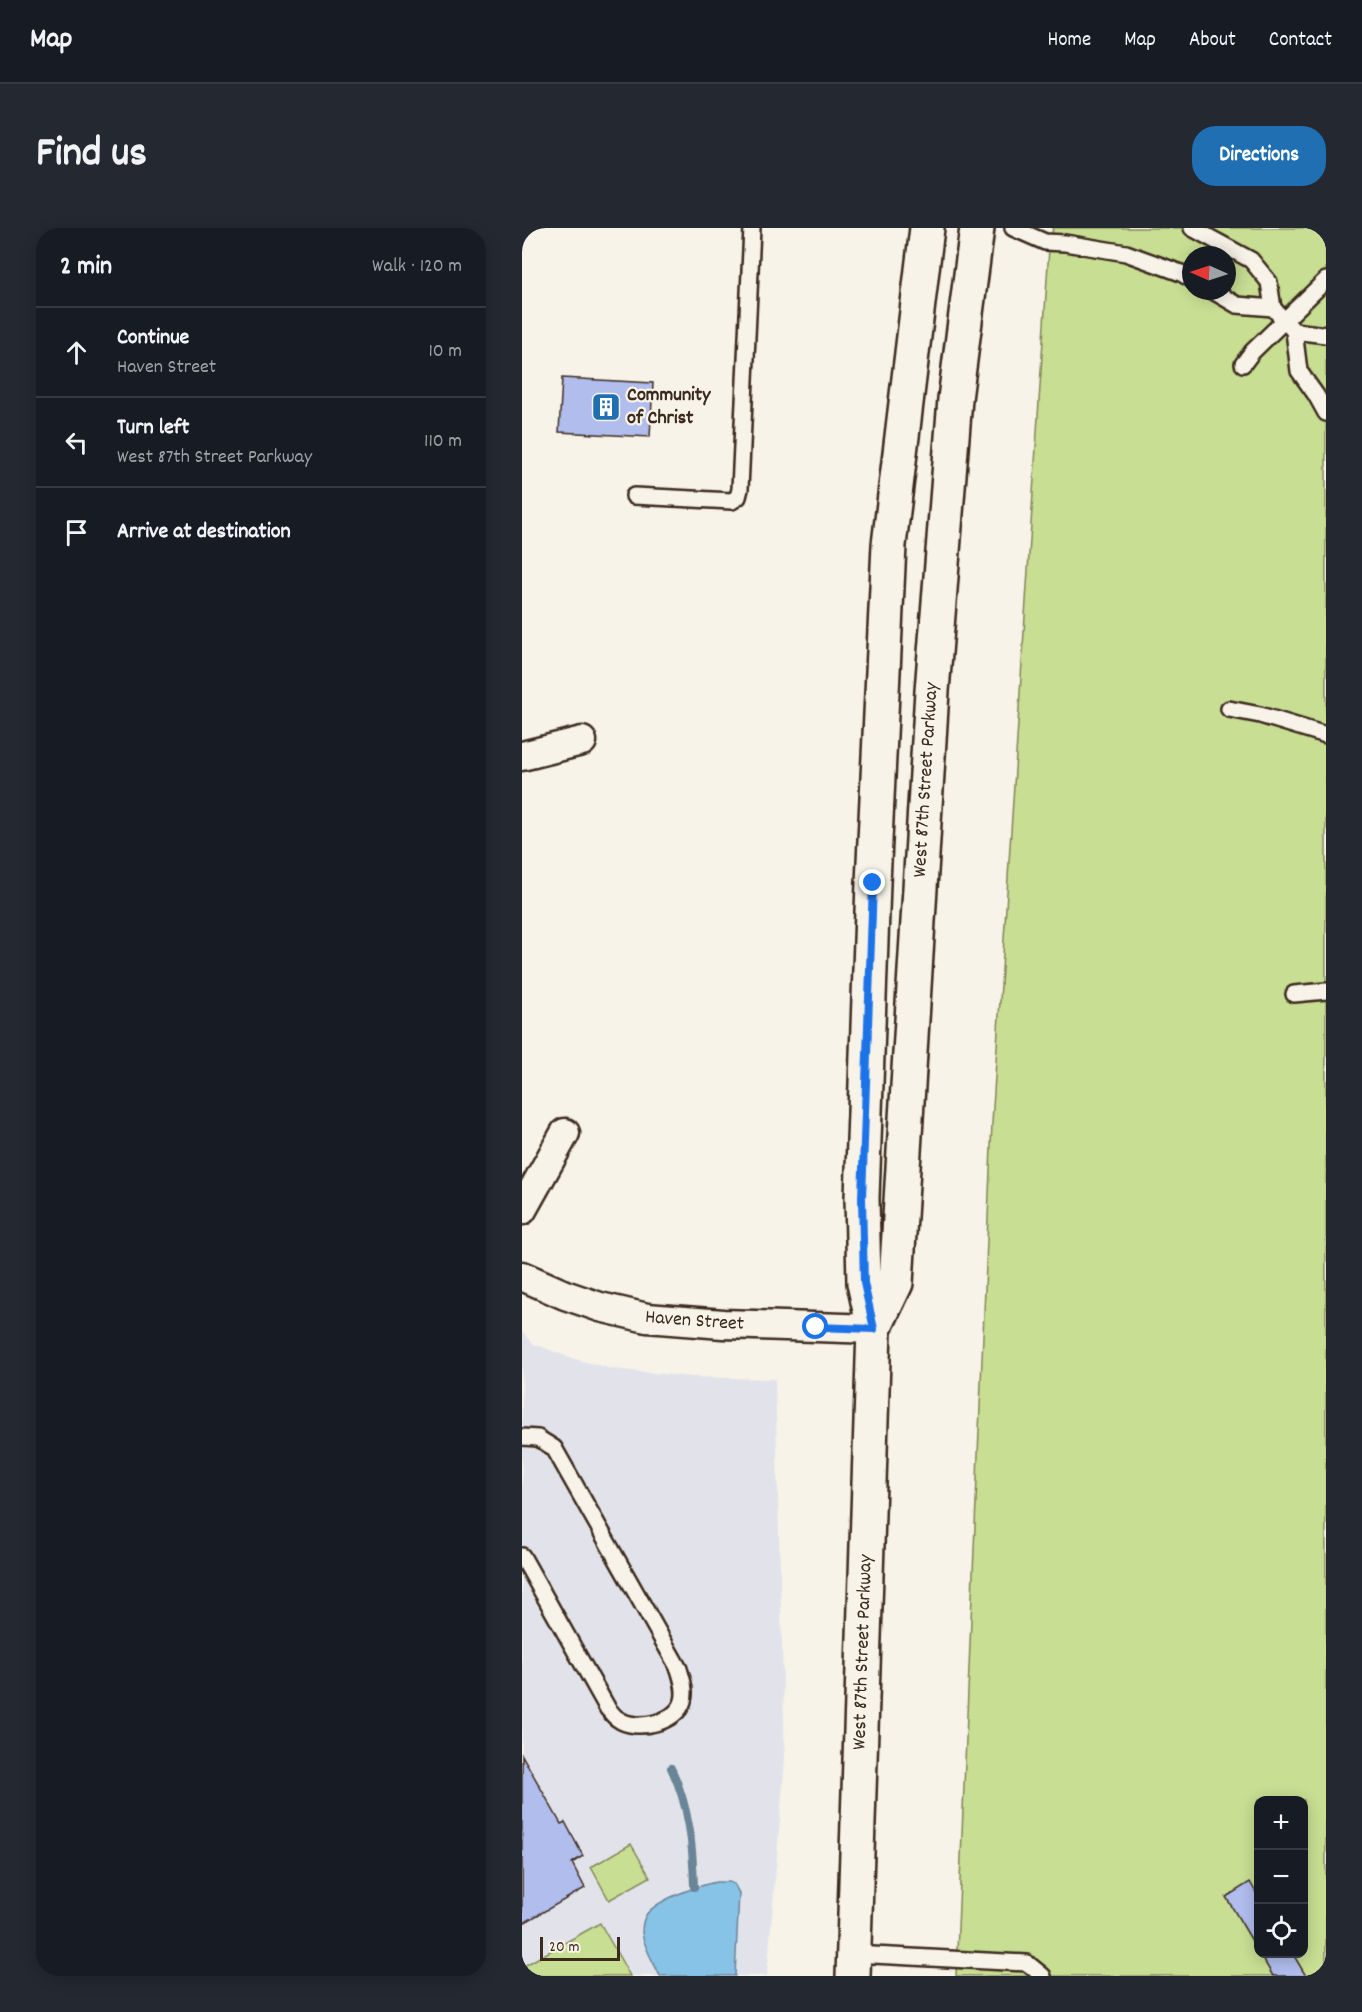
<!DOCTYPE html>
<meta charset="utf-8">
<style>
:root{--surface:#171b24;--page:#242831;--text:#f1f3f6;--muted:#9ea1a6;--line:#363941;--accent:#1f6fb2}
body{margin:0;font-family:Dekko,sans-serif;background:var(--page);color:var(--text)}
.controls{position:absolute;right:18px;bottom:18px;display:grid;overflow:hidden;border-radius:12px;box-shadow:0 3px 15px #0003}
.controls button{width:54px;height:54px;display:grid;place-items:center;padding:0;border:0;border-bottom:2px solid var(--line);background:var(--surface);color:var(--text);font:30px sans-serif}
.compass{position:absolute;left:660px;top:18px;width:54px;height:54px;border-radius:50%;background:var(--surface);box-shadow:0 3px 15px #0003;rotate:273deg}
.scale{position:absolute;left:18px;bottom:15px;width:80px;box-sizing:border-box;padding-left:6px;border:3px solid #3b2a1e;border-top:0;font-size:16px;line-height:21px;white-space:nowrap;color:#3b2a1e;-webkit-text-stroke:4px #f7f3e8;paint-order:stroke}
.stop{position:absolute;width:18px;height:18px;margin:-14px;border:4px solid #1a73e8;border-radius:50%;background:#fff}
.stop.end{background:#1a73e8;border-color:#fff;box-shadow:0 2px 6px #0008}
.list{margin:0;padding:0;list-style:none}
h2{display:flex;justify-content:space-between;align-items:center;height:78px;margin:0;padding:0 24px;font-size:26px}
h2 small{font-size:20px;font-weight:400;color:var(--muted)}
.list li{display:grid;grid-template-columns:39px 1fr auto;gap:18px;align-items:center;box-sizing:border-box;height:90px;padding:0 24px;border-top:2px solid var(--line)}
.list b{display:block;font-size:22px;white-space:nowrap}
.list p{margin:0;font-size:20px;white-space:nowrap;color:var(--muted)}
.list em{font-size:20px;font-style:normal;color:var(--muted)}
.icon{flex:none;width:33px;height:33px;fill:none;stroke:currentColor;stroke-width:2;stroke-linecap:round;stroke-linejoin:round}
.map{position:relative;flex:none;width:804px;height:1748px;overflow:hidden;border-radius:24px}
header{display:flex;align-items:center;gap:36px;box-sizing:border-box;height:84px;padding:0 30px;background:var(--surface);border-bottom:2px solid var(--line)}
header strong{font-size:28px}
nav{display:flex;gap:33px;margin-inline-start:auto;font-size:21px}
.intro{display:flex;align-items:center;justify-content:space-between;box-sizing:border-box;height:144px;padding:0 36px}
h1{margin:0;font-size:42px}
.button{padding:15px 27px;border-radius:24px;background:var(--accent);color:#fff;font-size:21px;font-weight:700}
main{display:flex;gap:36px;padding:0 36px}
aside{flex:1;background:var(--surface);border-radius:24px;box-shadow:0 3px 15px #0003}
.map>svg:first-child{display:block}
.built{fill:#e2e3ea}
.green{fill:#c8de93;stroke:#828458;stroke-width:1.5;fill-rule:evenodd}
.water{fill:#87c2e7;stroke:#698597;stroke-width:1.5}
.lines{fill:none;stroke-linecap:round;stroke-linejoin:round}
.stream{stroke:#698597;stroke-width:8}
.building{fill:#b0bded;stroke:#3b2a1e;stroke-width:1.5}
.service-casing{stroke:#3b2a1e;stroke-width:20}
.minor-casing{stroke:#3b2a1e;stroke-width:33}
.secondary-casing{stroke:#3b2a1e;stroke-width:38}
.service{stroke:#f7f3e8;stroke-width:15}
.minor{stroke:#f7f3e8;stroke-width:28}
.secondary{stroke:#f7f3e8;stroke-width:33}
.route{stroke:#1a73e8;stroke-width:8}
.labels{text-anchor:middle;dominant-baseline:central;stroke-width:4.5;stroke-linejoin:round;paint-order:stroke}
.poi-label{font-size:20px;font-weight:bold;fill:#3b2a1e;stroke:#f7f3e8;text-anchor:start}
.street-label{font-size:20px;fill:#3b2a1e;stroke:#f7f3e8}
</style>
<header>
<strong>Map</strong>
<nav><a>Home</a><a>Map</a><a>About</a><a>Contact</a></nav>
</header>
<div class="intro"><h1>Find us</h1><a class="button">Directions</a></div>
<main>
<aside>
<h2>2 min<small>Walk · 120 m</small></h2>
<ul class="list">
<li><svg class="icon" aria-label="ahead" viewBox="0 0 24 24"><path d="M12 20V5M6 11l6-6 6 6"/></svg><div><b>Continue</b><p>Haven Street</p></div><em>10 m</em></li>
<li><svg class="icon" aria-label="left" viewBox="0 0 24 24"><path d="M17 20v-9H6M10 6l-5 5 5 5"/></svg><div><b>Turn left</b><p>West 87th Street Parkway</p></div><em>110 m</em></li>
<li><svg class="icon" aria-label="arrive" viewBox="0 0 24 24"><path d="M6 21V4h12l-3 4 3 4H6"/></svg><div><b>Arrive at destination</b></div></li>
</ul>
</aside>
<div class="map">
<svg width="804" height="1748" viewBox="0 0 804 1748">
<rect width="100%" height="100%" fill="#f7f3e8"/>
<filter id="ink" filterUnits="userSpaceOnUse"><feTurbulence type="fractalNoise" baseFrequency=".0167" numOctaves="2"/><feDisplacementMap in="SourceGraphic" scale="12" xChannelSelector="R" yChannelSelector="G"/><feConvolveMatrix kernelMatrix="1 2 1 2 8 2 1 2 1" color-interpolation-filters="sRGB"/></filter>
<g filter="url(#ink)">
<path class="built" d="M0,1103L10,1115L46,1129L90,1141L171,1149L253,1151L263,1532L245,1748H0Z"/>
<path class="green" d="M531,0H804V1748H434L470,895L527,20ZM669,27H705V63H669ZM736,1572H782V1726H736Z
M109,1616L128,1649L87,1672L69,1639Z
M78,1695L108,1748H0V1739Z"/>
<path class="water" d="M194,1654H207L212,1656L217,1665L213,1748H138C132,1735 122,1720 120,1705C120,1700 121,1692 124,1687C135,1671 176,1658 194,1654Z"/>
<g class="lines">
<path class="stream" d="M149,1540C167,1577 171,1618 172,1659"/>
</g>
<path class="building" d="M40,150L131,155L128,209L37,204Z
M0,1527L39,1596L43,1594L61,1628L50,1635L63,1660L0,1696Z
M728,1654L736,1668V1723L704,1669Z
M738,1726H771L784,1748H751Z"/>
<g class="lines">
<g class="service-casing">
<path id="service" d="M491,0L523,14L543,15L604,25L659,45L669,51
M670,0L729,32L747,54L751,80L772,103L777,143L794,167L804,185
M691,63L715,77L751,80
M772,103L804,107
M721,136L730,124L804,52
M112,268L210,273L216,269L218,261L230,0
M707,481L738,487L804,507
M772,766L804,763
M0,1209L16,1210L32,1220L157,1441C160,1451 164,1462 161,1473C155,1495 113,1504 96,1491C92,1489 89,1484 86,1481L0,1328
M332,1726L505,1735L521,1748"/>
</g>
<g class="minor-casing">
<g id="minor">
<path d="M0,528L60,513"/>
<path d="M0,982L43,905"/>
<path id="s1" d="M0,1048L43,1067L78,1079L125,1090L201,1096L352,1101"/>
</g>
</g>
<g class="secondary-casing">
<g id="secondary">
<path id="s2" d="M352,1101L374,1055L410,463L433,171L455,0"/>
<path id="s3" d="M331,1748L352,1101L342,1055L340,970L351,655L367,317L405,0"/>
</g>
</g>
<use href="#service" class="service"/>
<use href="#minor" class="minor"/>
<use href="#secondary" class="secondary"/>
</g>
</g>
<g class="lines" filter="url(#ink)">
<path class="route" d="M294,1099L352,1101L342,1055L340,970L351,655"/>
</g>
<defs>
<g id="building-square" transform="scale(1.5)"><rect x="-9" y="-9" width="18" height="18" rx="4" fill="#1f6fb2" stroke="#f7f3e8"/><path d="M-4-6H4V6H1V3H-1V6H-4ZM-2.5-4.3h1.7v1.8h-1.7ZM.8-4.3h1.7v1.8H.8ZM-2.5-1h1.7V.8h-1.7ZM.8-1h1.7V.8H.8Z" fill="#fff"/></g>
</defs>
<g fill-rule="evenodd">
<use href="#building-square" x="84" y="179"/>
</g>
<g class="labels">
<g class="poi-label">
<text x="105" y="168">Community<tspan x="105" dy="23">of Christ</tspan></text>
</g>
<g class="street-label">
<text stroke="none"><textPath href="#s2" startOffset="555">West 87th Street Parkway</textPath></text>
<text stroke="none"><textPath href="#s1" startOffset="180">Haven Street</textPath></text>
<text stroke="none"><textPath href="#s3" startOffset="324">West 87th Street Parkway</textPath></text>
</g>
</g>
</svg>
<div class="controls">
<button>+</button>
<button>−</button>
<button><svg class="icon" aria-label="locate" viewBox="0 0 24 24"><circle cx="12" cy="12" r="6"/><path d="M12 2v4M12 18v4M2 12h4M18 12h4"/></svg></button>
</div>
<svg class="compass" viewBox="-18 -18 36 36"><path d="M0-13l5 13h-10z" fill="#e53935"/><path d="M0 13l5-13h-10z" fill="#9ea1a6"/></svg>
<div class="scale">20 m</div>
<div class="stop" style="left:294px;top:1099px"></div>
<div class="stop end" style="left:351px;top:655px"></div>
</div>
</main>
